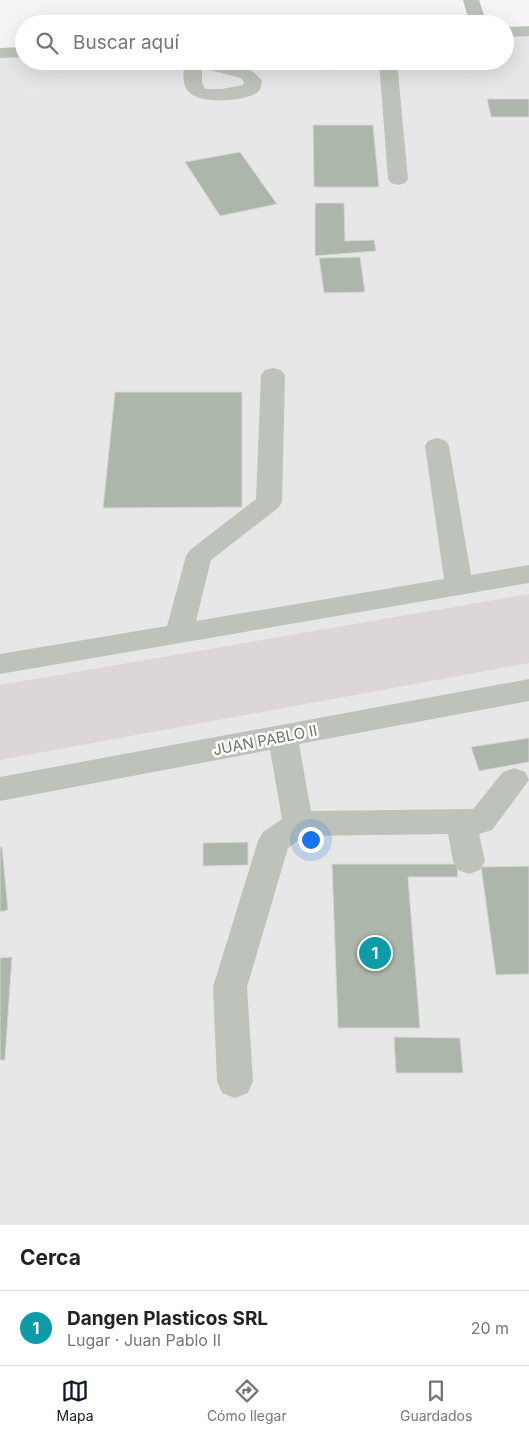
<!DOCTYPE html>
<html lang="es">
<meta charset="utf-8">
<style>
:root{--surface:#fff;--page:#f6f6f6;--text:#222;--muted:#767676;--line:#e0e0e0;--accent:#111827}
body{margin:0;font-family:Inter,sans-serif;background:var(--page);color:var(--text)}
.you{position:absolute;left:310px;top:839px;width:18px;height:18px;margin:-12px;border:4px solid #fff;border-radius:50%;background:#1a73e8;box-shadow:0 0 0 8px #1a73e833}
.badge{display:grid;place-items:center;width:32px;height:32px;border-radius:50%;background:var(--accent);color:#fff;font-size:16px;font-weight:700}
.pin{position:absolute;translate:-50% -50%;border:2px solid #fff;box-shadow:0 1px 5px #0006}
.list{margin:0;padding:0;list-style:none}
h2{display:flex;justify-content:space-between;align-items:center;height:65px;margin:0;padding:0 20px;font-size:21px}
h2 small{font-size:16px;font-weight:400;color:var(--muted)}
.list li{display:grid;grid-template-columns:32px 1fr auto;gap:15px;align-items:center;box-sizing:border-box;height:75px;padding:0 20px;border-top:1px solid var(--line)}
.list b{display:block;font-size:19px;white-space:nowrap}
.list p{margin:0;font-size:16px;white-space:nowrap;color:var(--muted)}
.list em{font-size:16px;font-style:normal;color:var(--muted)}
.icon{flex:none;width:28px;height:28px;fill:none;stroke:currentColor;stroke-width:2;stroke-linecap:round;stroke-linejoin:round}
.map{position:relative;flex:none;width:529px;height:1225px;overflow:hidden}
.search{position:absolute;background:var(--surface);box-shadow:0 5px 20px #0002;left:15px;right:15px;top:15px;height:55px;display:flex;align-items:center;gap:12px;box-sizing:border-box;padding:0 18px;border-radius:28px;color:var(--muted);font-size:19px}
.sheet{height:140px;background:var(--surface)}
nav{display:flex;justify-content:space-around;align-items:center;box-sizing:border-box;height:70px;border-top:1px solid var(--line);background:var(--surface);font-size:14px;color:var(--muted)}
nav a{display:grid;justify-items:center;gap:2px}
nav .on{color:var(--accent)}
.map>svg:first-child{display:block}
.built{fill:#e7e7e7}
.green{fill:#ddd6d6}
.building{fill:#adb6aa;stroke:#d8d6d7}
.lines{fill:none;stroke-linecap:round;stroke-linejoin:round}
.minor{fill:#bdc3bb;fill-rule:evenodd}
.labels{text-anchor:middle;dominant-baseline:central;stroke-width:5;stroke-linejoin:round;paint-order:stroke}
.street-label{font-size:15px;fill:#65775f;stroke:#fff}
</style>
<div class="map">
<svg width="529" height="1225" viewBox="0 0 529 1225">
<rect width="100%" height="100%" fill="#f7f4f6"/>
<path class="built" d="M529,31V1225H0V53L24,52V61H505V32Z"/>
<path class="green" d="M529,594V663L0,760V685Z"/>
<path class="building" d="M316,61H335L334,70L316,69Z
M487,99H529V117H491Z
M313,125H373L379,187H314Z
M240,152L277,204L220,216L185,162Z
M315,203H344L345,241L374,240L376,251L315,256Z
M360,257L365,292L324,293L319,258Z
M115,392H242V507L103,508Z
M529,738V762L479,771L471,747Z
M248,842V865L203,866V843Z
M0,847H2L8,910L0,912Z
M332,864H457L458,877H408L420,1028H338Z
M529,866V974L496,975L481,867Z
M12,957L5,1060H0V958Z
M394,1037L460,1038L463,1073H396Z"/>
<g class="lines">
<path class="minor" d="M463,0H479L487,24H470Z
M529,26V36L505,37V27Z
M24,47V57L0,58V48Z
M184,61C209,61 246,58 262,81C261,84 261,89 258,92C245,102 194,106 186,88C182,80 184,70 184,61ZM202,68L241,78L244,82L243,85L222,89H205L202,83Z
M379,61H397L408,179L405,183L398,185L391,183L388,179Z
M273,368L281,370L285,375L282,502L278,508L211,560L196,621L444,579L425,446L428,441L437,438L446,441L449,446L471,575L529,565V583L0,674V654L167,626L186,556L190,550L256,499L261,375L265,370Z
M529,679V701L299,744L311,811L473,809L503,772L514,768L525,772L529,780L492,830L479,834L485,861L480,870L469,874L458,870L453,861L448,834L304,836L288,848L247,987L253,1081L248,1093L235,1098L222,1093L217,1081L213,987L258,841L263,832L282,819L270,750L0,801V777Z"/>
</g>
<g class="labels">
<g class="street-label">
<text transform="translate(265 740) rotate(-11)">JUAN PABLO II</text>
</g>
</g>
</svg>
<div class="you"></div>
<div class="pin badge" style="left:375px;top:953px;background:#0f9aa8">1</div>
<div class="search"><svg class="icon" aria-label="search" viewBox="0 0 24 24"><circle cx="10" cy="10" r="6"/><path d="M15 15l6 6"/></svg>Buscar aquí</div>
</div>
<section class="sheet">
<h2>Cerca<small></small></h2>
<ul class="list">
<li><span class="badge" style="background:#0f9aa8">1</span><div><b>Dangen Plasticos SRL</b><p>Lugar · Juan Pablo II</p></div><em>20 m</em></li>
</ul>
</section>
<nav>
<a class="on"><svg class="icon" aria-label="map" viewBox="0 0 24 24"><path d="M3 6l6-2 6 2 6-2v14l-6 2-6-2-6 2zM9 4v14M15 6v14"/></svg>Mapa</a>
<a><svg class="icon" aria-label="directions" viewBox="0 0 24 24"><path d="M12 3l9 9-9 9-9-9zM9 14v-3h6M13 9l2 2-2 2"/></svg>Cómo llegar</a>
<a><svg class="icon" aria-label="saved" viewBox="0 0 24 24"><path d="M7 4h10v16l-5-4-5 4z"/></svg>Guardados</a>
</nav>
